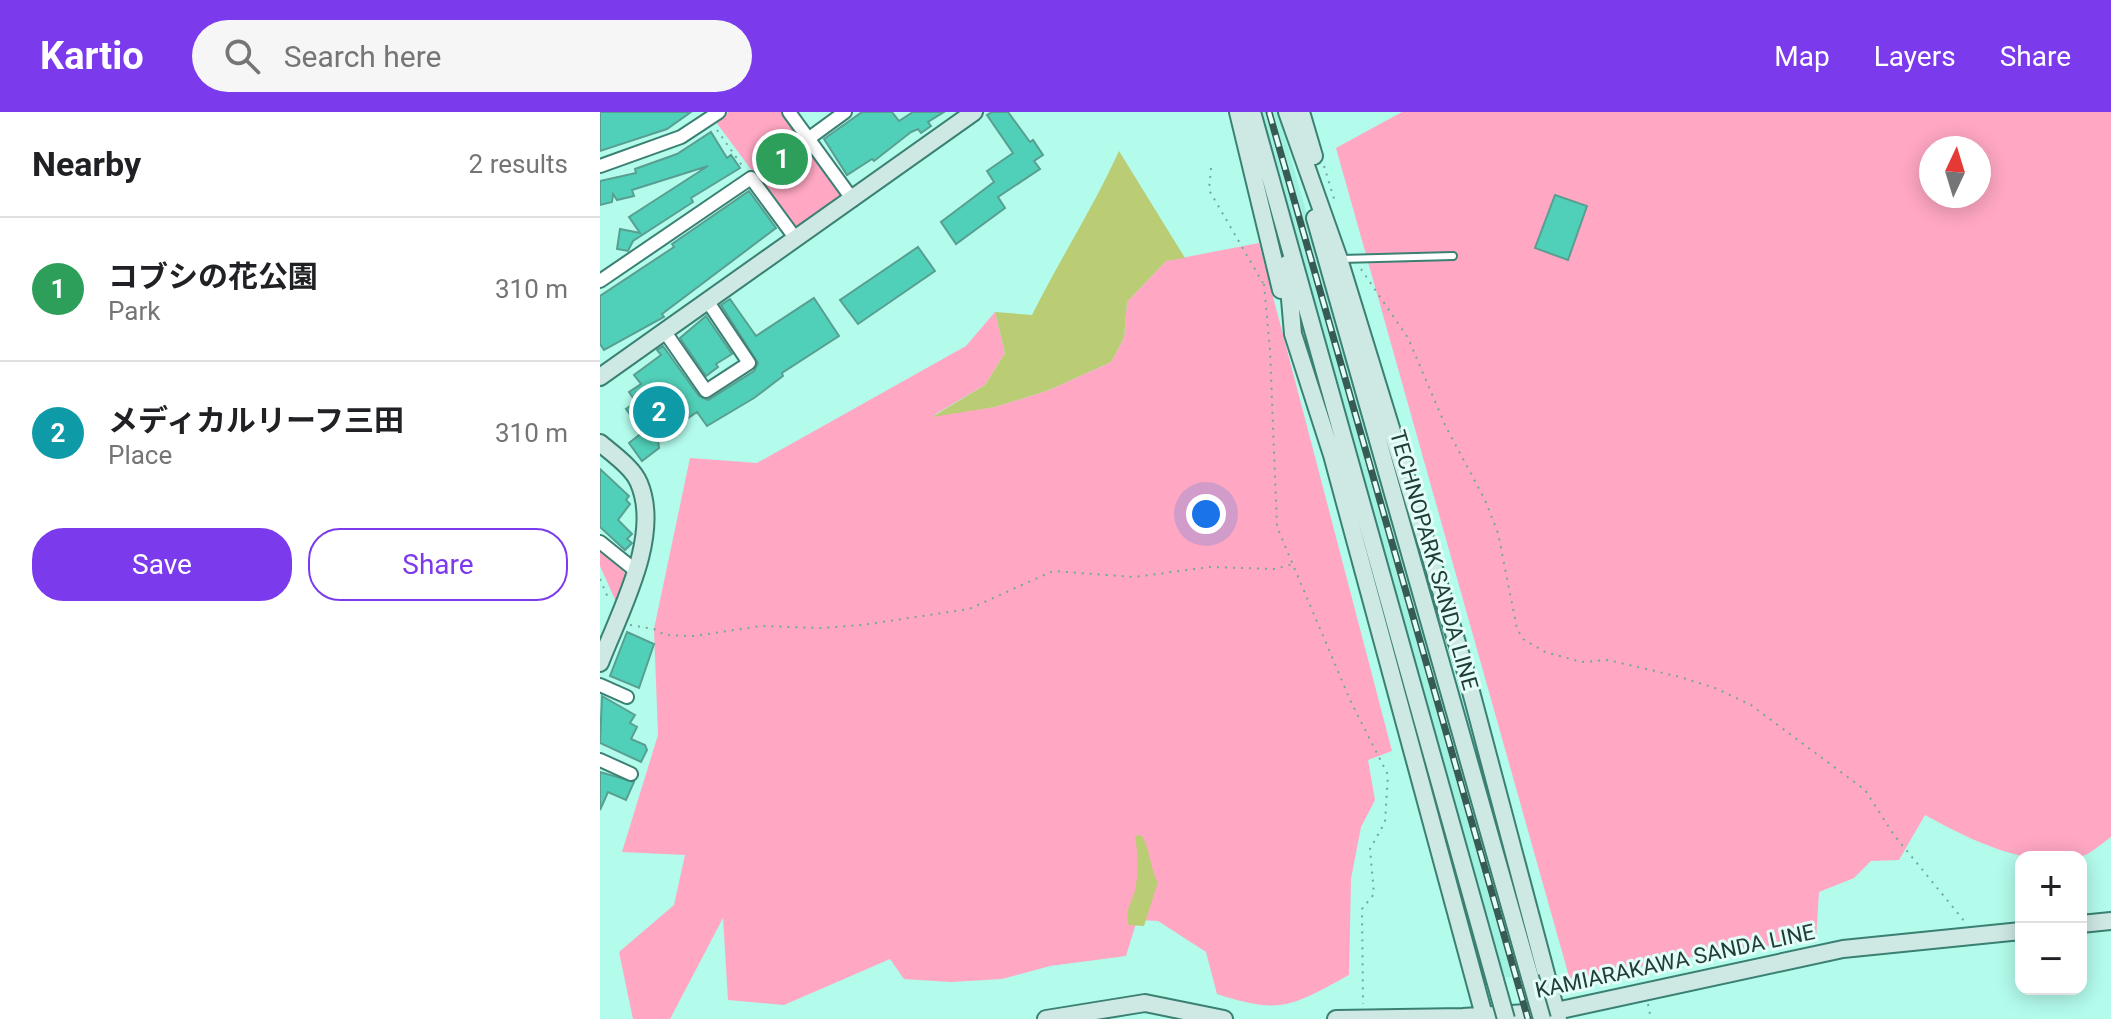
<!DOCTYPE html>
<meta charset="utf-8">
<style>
:root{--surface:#fff;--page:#f6f6f6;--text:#202124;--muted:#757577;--line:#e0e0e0;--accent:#7c3aed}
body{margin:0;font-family:Roboto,"Noto Sans JP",sans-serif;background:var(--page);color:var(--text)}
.controls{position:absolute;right:24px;bottom:24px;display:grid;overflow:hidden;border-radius:16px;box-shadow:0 4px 20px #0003}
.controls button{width:72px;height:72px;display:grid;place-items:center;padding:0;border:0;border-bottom:2px solid var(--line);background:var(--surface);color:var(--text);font:40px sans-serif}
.compass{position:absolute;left:1319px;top:24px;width:72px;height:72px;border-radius:50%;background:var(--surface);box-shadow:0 4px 20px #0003;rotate:4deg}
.you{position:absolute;left:606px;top:402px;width:28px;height:28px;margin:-20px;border:6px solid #fff;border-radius:50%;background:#1a73e8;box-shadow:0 0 0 12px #1a73e833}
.badge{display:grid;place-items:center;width:52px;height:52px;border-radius:50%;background:var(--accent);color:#fff;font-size:26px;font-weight:700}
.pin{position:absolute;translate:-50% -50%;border:4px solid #fff;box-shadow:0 2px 8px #0006}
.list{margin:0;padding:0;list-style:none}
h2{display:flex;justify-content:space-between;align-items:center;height:104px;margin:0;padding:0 32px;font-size:34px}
h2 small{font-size:26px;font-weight:400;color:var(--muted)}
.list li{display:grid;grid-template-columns:52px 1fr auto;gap:24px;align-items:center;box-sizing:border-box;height:144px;padding:0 32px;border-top:2px solid var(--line)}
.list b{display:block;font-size:30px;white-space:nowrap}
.list p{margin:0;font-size:26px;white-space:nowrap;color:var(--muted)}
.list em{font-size:26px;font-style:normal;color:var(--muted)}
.actions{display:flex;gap:16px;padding:24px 32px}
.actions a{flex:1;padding:18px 0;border:2px solid var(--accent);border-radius:32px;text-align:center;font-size:28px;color:var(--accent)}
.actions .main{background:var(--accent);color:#fff}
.icon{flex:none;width:44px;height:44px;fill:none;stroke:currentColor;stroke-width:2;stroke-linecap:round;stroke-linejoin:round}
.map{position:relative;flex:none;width:1511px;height:907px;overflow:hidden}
header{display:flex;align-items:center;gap:48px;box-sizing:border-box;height:112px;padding:0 40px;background:var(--accent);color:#fff}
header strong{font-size:38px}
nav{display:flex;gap:44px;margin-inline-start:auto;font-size:28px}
.search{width:560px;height:72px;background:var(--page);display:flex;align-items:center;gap:20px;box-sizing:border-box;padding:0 28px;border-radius:44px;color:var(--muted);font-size:30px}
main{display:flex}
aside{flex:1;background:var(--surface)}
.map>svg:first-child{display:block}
.built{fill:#9ff1e0}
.green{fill:#ffa7c3;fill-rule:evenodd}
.water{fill:#bacd74}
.building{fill:#51d0b9;stroke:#599f91;stroke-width:2}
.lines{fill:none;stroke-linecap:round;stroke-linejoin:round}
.lane-casing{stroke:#3a8073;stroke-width:10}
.street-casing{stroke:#3a8073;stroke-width:16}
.secondary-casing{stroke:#3a8073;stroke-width:20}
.path{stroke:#73a89c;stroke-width:2;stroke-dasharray:2 6;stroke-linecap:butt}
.lane{stroke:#fff;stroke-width:6}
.street{stroke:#fff;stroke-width:12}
.secondary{stroke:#cee8e3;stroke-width:16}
.rail-casing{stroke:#375b54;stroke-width:7}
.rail{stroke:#e3fef8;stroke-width:4;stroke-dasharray:12;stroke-linecap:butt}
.secondary-bridge-casing{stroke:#3a8073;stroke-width:20;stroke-linecap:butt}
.secondary-bridge{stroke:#cee8e3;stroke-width:16}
.labels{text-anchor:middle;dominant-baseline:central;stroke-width:6;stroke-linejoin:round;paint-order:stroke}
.street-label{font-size:22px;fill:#203d37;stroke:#e3fef8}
</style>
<header>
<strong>Kartio</strong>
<div class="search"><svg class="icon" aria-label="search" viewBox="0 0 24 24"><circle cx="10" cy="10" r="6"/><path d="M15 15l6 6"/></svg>Search here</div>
<nav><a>Map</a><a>Layers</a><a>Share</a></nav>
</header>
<main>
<aside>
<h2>Nearby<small>2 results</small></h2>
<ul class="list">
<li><span class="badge" style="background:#2e9e5b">1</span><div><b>コブシの花公園</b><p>Park</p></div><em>310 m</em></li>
<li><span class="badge" style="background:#0f9aa8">2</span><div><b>メディカルリーフ三田</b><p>Place</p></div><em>310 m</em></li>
</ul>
<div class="actions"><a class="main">Save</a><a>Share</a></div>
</aside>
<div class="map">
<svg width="1511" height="907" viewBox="0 0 1511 907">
<rect width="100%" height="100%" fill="#b3fbeb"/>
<path class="built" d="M657,0H678L922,865H902Z"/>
<path class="green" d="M129,0H187L248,84L198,121L116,10Z
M802,0H1511V725C1502,731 1490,743 1479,745C1427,757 1369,727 1325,703L1299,748L1271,749L1254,766L1219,780L1216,828L1118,840L970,868L736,36ZM1331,36H1379V84H1331Z
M659,131L792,639L768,648L775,688L761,715L751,767L749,863C692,894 681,903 617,882L606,840L558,809L537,808L526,844L450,854L402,867L351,870L304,867L290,847L184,893L128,888L123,806L70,907H33L19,840L74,793L85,743L22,740L58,623L54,517L90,346L157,351L366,234L395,200L405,241L385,273L334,303L395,295L449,278L511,250L524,226L527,190L566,149Z
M0,436L27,463L17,492L0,454Z"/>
<path class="water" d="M519,39L585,146L566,149L527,190L524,226L511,250L449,278L395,295L332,305L385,273L405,241L395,200L432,203C460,147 493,96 519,39Z
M541,723C551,736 549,755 558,770L544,814L528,813C526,798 529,795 534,782C539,766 538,740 535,724Z"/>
<path class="building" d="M0,0H91L67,17L0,39Z
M262,0H292L299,9L313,0H344L328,10L331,14L321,21L318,17L311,20L274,49L272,47L247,63L224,27Z
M392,0H408L430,30L433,28L443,43L434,49L440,57L398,85L405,96L356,132L341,110L394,70L387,59L413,41L387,3Z
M111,20L127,46L131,43L140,56L91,86L93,90L33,129L28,139L17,137L20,117L40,121L29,105L108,54L32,78L34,84L17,88L13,82L12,90L0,93V69L36,61L35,57L77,42Z
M149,79L176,116L62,202L64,205L4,238L0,232V184L74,135L72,132Z
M955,83L987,94L968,148L935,136Z
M318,135L335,159L258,212L240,188Z
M214,186L239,224L182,261L183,264L154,286L107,314L97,300L58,327L59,336L42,349L29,331L43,320L26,297L36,290L29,280L41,272L34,263L61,243L57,238L63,234L99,284L108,288L154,259L158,251L121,193L130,187L156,224Z
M106,204L132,242L116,252L118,255L106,264L80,226Z
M0,357L29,384L26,388L30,392L18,408L32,422L27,427L32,431L25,438L0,415Z
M27,520L54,532L39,576L10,564Z
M2,584L35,603L30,611L37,615L31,627L45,633L47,638L41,650L0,631Z
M0,660L34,670L26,688L8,680L0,698Z"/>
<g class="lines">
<g class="lane-casing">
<path id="lane" d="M741,147L853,144"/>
</g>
<g class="street-casing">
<path id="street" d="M189,0L253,88
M208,27L245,0
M0,54L81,25L119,0
M0,169L151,66L196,127
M65,220L106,279L149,251L108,190
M0,430L36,459
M0,573L27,585
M0,648L31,662"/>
</g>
<g class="secondary-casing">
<path id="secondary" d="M638,0L681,178
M652,0L895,868
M687,0L739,147L865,557L958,907
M701,0L714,44
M715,106L930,865
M687,152L693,222L732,343L885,907
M0,265L374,0
M0,331C13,342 33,356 39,371C62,425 19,501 0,551
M1481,812L1511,809
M446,907L545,891L624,907
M736,907L863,905L956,899L1243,837L1421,819"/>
</g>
<path class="path" d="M117,18L143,55
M724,54L735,90
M611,56L609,78L663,171
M761,157L808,226L846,315L885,388L898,421L917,517L923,527L945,540L982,550L1008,548L1080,565L1115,576L1151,593L1265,678L1294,723L1365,810
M664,172L670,238L677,415L751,590L788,663L785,710L770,737L774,782L762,797L763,892
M0,467L9,488
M30,513L54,517L65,523L94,524L161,514L220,516L262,513L369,497L453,459L534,465L610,455L675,457L693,452
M1048,892L1051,907"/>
<use href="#lane" class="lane"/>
<use href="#street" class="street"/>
<use href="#secondary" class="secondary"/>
<g class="rail-casing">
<path id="rail" d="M669,0L928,907"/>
</g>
<use href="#rail" class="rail"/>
<g class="secondary-bridge-casing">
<path id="secondary-bridge" d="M930,865L942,907
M895,868L906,907"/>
</g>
<use href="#secondary-bridge" class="secondary-bridge"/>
</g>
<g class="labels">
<g class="street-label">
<text transform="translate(834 448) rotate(74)">TECHNOPARK SANDA LINE</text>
<text transform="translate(1075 849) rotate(-12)">KAMIARAKAWA SANDA LINE</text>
</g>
</g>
</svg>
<div class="controls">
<button>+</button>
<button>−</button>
</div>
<svg class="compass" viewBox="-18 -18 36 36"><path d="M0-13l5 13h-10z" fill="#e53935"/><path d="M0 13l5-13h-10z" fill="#757577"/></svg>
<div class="you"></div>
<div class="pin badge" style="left:182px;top:47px;background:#2e9e5b">1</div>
<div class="pin badge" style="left:59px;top:300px;background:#0f9aa8">2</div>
</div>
</main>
